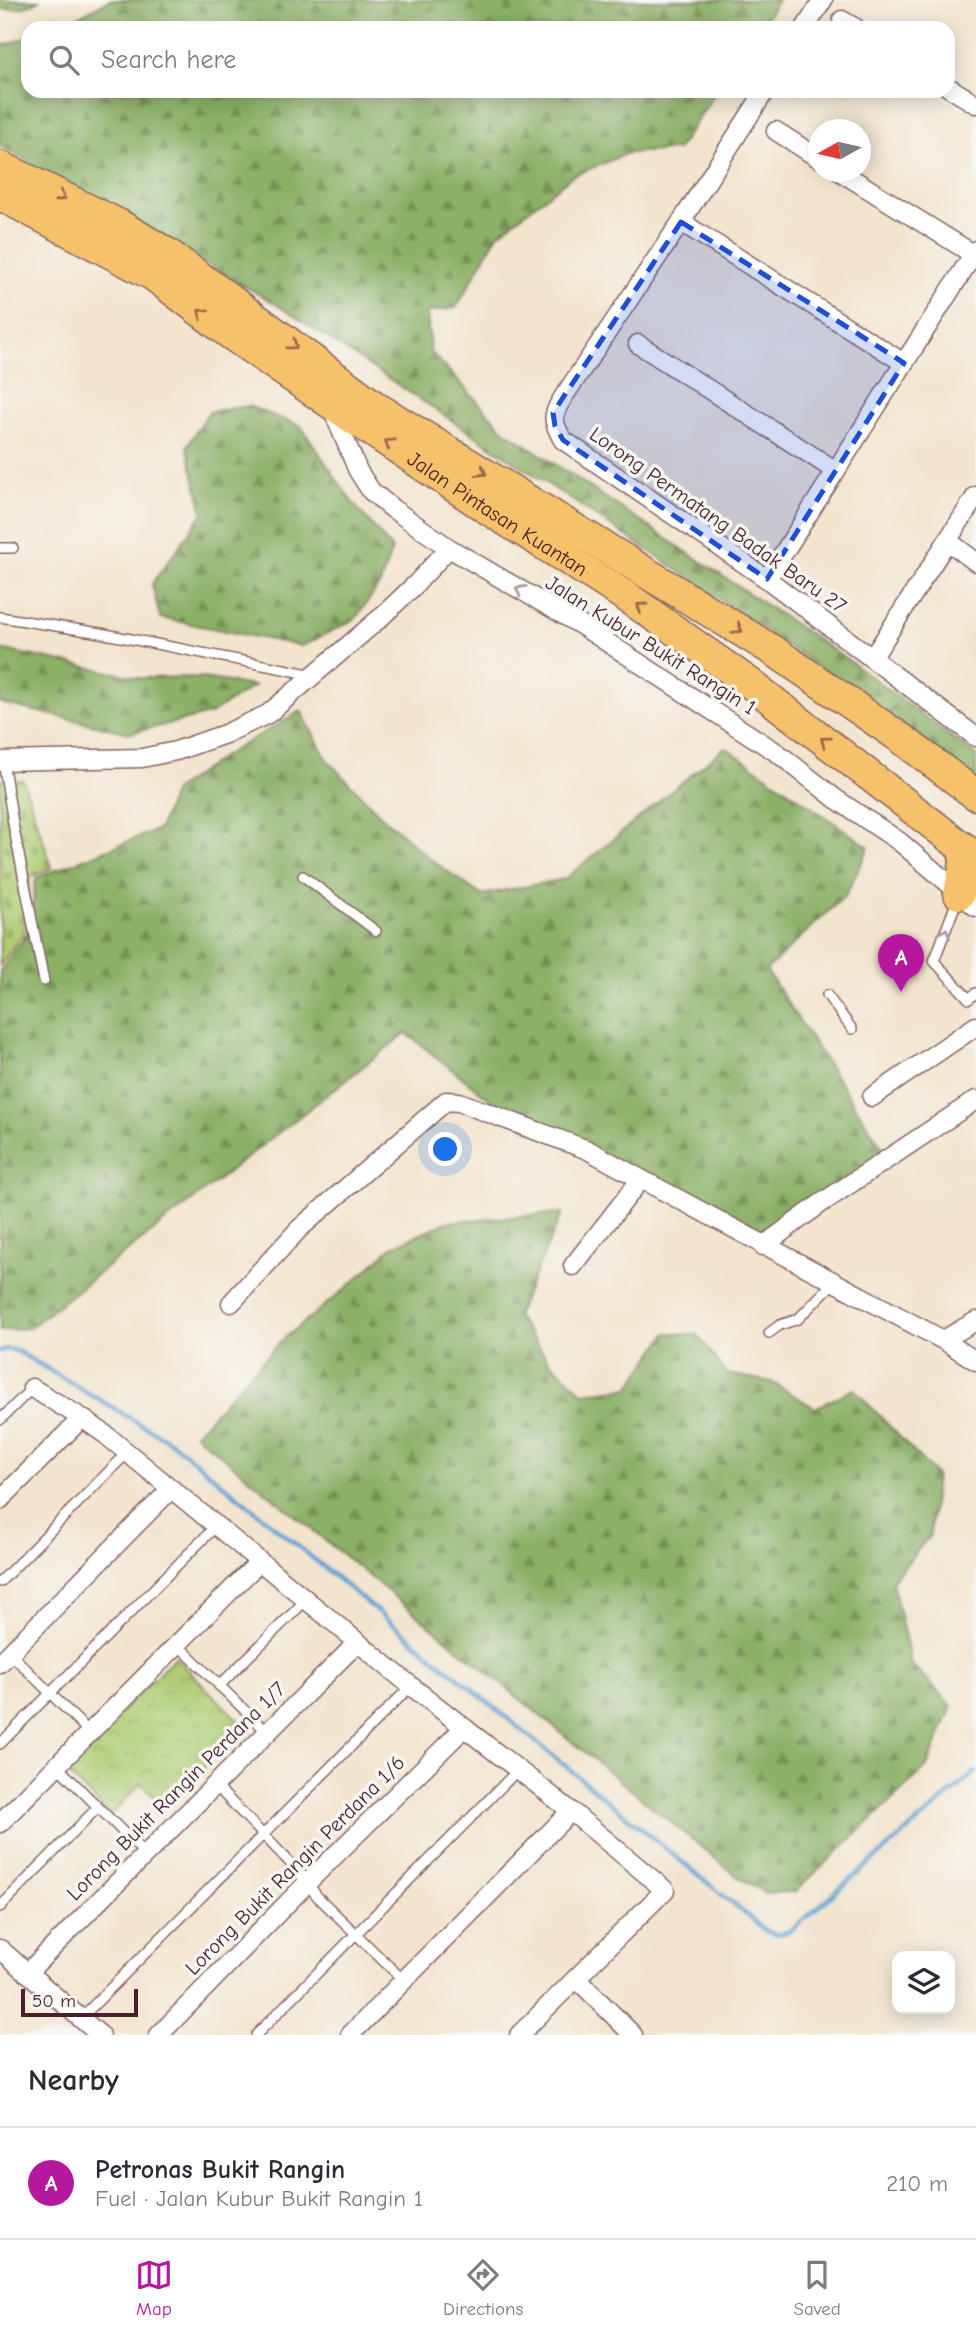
<!DOCTYPE html>
<meta charset="utf-8">
<style>
:root{--surface:#fff;--page:#f2f2f3;--text:#2b2b33;--muted:#7c7c81;--line:#e1e1e2;--accent:#b5179e}
body{margin:0;font-family:"Comic Neue",sans-serif;background:var(--page);color:var(--text)}
.controls{position:absolute;right:21px;bottom:21px;display:grid;overflow:hidden;border-radius:14px;box-shadow:0 4px 18px #0003}
.controls button{width:63px;height:63px;display:grid;place-items:center;padding:0;border:0;border-bottom:2px solid var(--line);background:var(--surface);color:var(--text);font:35px sans-serif}
.compass{position:absolute;left:808px;top:119px;width:63px;height:63px;border-radius:50%;background:var(--surface);box-shadow:0 4px 18px #0003;rotate:262deg}
.scale{position:absolute;left:21px;bottom:18px;width:117px;box-sizing:border-box;padding-left:7px;border:4px solid #4a1f2b;border-top:0;font-size:19px;line-height:24px;white-space:nowrap;color:#4a1f2b;-webkit-text-stroke:5px #f6f6f2;paint-order:stroke}
.you{position:absolute;left:446px;top:1150px;width:24px;height:24px;margin:-18px;border:5px solid #fff;border-radius:50%;background:#1a73e8;box-shadow:0 0 0 10px #1a73e833}
.badge{display:grid;place-items:center;width:46px;height:46px;border-radius:50%;background:var(--accent);color:#fff;font-size:23px;font-weight:700}
.pin{position:absolute;translate:-50% -58px;filter:drop-shadow(0 2px 4px #0008)}
.pin::after{content:'';position:absolute;top:37px;width:24px;height:21px;background:inherit;clip-path:polygon(0 0,100% 0,50% 100%)}
.list{margin:0;padding:0;list-style:none}
h2{display:flex;justify-content:space-between;align-items:center;height:91px;margin:0;padding:0 28px;font-size:30px}
h2 small{font-size:23px;font-weight:400;color:var(--muted)}
.list li{display:grid;grid-template-columns:46px 1fr auto;gap:21px;align-items:center;box-sizing:border-box;height:112px;padding:0 28px;border-top:2px solid var(--line)}
.list b{display:block;font-size:26px;white-space:nowrap}
.list p{margin:0;font-size:23px;white-space:nowrap;color:var(--muted)}
.list em{font-size:23px;font-style:normal;color:var(--muted)}
.icon{flex:none;width:38px;height:38px;fill:none;stroke:currentColor;stroke-width:2;stroke-linecap:round;stroke-linejoin:round}
.map{position:relative;flex:none;width:976px;height:2035px;overflow:hidden}
.search{position:absolute;background:var(--surface);box-shadow:0 4px 18px #0003;left:21px;right:21px;top:21px;height:77px;display:flex;align-items:center;gap:18px;box-sizing:border-box;padding:0 24px;border-radius:21px;color:var(--muted);font-size:26px}
.sheet{height:203px;background:var(--surface)}
nav{display:flex;justify-content:space-around;align-items:center;box-sizing:border-box;height:98px;border-top:2px solid var(--line);background:var(--surface);font-size:19px;color:var(--muted)}
nav a{display:grid;justify-items:center;gap:4px}
nav .on{color:var(--accent)}
.map>svg:first-child{display:block}
.forest{fill:url(#forest-firs);stroke:#6a6848;stroke-width:2}
.cemetery{fill:url(#cemetery-stones);stroke:#7c7650;stroke-width:2}
.park{fill:url(#park-crowns);stroke:#7c7650;stroke-width:2}
.lines{fill:none;stroke-linecap:round;stroke-linejoin:round}
.stream{stroke:#60a2d4;stroke-width:4.5}
.service-casing{stroke:#856464;stroke-width:12}
.minor-casing{stroke:#856464;stroke-width:21}
.trunk-casing{stroke:#856464;stroke-width:33}
.service{stroke:#fff;stroke-width:9}
.minor{stroke:#fff;stroke-width:18}
.trunk{stroke:#f5c16b;stroke-width:30}
.oneway{stroke:#976848}
.oneway2{stroke:#ae9aa0}
.marked{fill:#1d4ed8;fill-opacity:0.2;stroke:#1d4ed8;stroke-width:5;stroke-dasharray:14 9;stroke-linejoin:round}
.labels{text-anchor:middle;dominant-baseline:central;stroke-width:7;stroke-linejoin:round;paint-order:stroke}
.street-label{font-size:21px;fill:#4a1f2b;stroke:#f6f6f2}
</style>
<div class="map">
<svg width="976" height="2035" viewBox="0 0 976 2035">
<defs>
<pattern id="forest-firs" width="22" height="20" patternUnits="userSpaceOnUse" patternTransform="scale(1.75)"><rect width="22" height="20" fill="#8bb066"/><path d="M5 1l3.5 6h-7zM16 11l3.5 6h-7z" fill="#748f54"/></pattern>
<pattern id="cemetery-stones" width="16" height="16" patternUnits="userSpaceOnUse" patternTransform="scale(1.75)"><rect width="16" height="16" fill="#afcd74"/><path d="M2 7V4a2 2 0 0 1 4 0v3zM10 15v-3a2 2 0 0 1 4 0v3z" fill="#98b065"/></pattern>
<pattern id="park-crowns" width="20" height="18" patternUnits="userSpaceOnUse" patternTransform="scale(1.75)"><rect width="20" height="18" fill="#afcd74"/><path d="M2 6a3 3 0 1 1 6 0M12 15a3 3 0 1 1 6 0" fill="none" stroke="#98b065"/></pattern>
</defs>
<rect width="100%" height="100%" fill="#f6f6f2"/>
<filter id="ink" filterUnits="userSpaceOnUse"><feTurbulence type="fractalNoise" baseFrequency=".0143" numOctaves="2"/><feDisplacementMap in="SourceGraphic" scale="14" xChannelSelector="R" yChannelSelector="G"/><feConvolveMatrix kernelMatrix="1 2 1 2 8 2 1 2 1" color-interpolation-filters="sRGB"/></filter>
<filter id="wash" filterUnits="userSpaceOnUse"><feTurbulence type="fractalNoise" baseFrequency=".00686" numOctaves="4" result="noise"/><feDisplacementMap in="SourceGraphic" scale="28" xChannelSelector="R" yChannelSelector="G"/><feGaussianBlur stdDeviation="1.57" result="paint"/><feColorMatrix in="noise" values="0 0 0 0 0 0 0 0 0 0 0 0 0 0 0 0 0 1.4 0 .05"/><feComposite in="paint" operator="in"/></filter>
<g filter="url(#wash)">
<rect width="100%" height="100%" fill="#f3e4cd"/>
<path class="forest" d="M0,0H39C30,8 12,10 0,9Z
M109,0H778L759,28H58Z
M28,37V91H717L677,150L628,153L572,176L498,234L456,308L427,312L430,351L504,430L851,662L976,755V781L900,723L667,563L276,304L0,146V46Z
M248,406L301,426L352,502L392,549L380,584L355,619L302,646L160,618L152,584L203,513L187,446L209,412Z
M0,649L139,678L197,677L254,686L210,714L130,733L0,703Z
M301,711L328,761L378,813L430,859L481,895L565,879L725,747L869,847L846,895L766,970L886,1153L760,1235L527,1129L406,1033L29,1328L0,1331V971L29,931L36,878L159,829L174,791L225,755Z
M562,1213L516,1316L550,1362L583,1393L629,1388L667,1333L698,1335L727,1374L772,1382L815,1408L854,1389L936,1475L930,1535L892,1581L911,1664L952,1706L927,1767L795,1892L765,1893L738,1877L195,1434L280,1342L351,1284L393,1246L447,1222Z"/>
<path class="cemetery" d="M23,780L52,868L30,877L25,931L0,965V781Z"/>
<path class="park" d="M175,1657L244,1726L165,1807L141,1783L110,1815L64,1770Z"/>
<g class="lines">
<path class="stream" d="M0,1351L6,1349L17,1351L174,1444L766,1931C778,1937 784,1934 795,1927L976,1772"/>
</g>
</g>
<g filter="url(#ink)">
<g class="lines">
<g class="service-casing">
<path id="service" d="M0,548H13
M0,617L100,633L314,675
M3,761L14,829L44,981
M303,876L376,931
M958,898L934,961L969,999L976,993
M827,995L852,1029
M769,1333L780,1325L798,1319L834,1282
M0,1420L32,1388
M0,1582L127,1453
M177,1644L267,1732
M10,1653L90,1733
M219,1686L306,1600
M0,1744L216,1526
M57,1766L145,1854
M215,1785L300,1873L317,1896L404,1981
M0,1907L98,1807
M81,2018L411,1686
M256,2035L517,1771"/>
</g>
<g class="minor-casing">
<path id="minor" d="M842,20L856,28
M805,28L823,0
M948,87L976,104
M765,91L681,222L564,396C552,415 551,420 563,440L767,579L976,737
M776,131L818,158
M841,172L973,254
M681,222L904,363
M638,344L836,471
M331,406L358,471L371,491L393,509L449,548L579,624L779,754L836,799L900,842L976,907
M948,541L976,562
M767,579L976,250
M873,657L976,496
M0,761L142,758L176,751L225,734L268,714L379,619L415,585L449,548
M872,1097L976,1026
M763,1246L820,1204L976,1100
M573,1266L641,1179L943,1340L976,1361
M231,1303L299,1229L446,1101L459,1102L588,1150L641,1179
M943,1340L976,1321
M32,1388L82,1418L106,1435L411,1686L571,1811L665,1890L519,2035
M0,1500L82,1418
M0,1663L171,1489
M0,1823L259,1562
M0,1949L100,2035
M27,1973L358,1642
M576,1978L633,2035
M159,2035L307,1883L464,1728
M350,2035L571,1811"/>
</g>
<g class="trunk-casing">
<g id="trunk">
<path d="M0,166L120,225L170,255L376,407L777,653L902,739L976,795"/>
<path id="s1" d="M0,195L154,276L233,336L330,403L483,506L630,599L751,684L976,858"/>
<path d="M959,894L965,863L963,847"/>
</g>
</g>
<use href="#service" class="service"/>
<use href="#minor" class="minor"/>
<use href="#trunk" class="trunk"/>
</g>
<defs><path id="oneway-chevron" d="M-2-3.5L2.5 0L-2 3.5" fill="none" stroke-width="1.6" stroke-linecap="round" stroke-linejoin="round" transform="scale(1.75)"/></defs>
<g class="oneway">
<use href="#oneway-chevron" transform="translate(61 197) rotate(26)"/>
<use href="#oneway-chevron" transform="translate(202 313) rotate(-143)"/>
<use href="#oneway-chevron" transform="translate(293 345) rotate(37)"/>
<use href="#oneway-chevron" transform="translate(389 443) rotate(-146)"/>
<use href="#oneway-chevron" transform="translate(482 472) rotate(31)"/>
<use href="#oneway-chevron" transform="translate(641 607) rotate(-145)"/>
<use href="#oneway-chevron" transform="translate(738 629) rotate(32)"/>
<use href="#oneway-chevron" transform="translate(825 741) rotate(-143)"/>
</g>
<g class="oneway2">
<use href="#oneway-chevron" transform="translate(520 590) rotate(-150)"/>
<use href="#oneway-chevron" transform="translate(945 933) rotate(-70)"/>
</g>
</g>
<path class="marked" d="M681,222L904,363L767,579L563,440L555,426L553,413L564,396Z"/>
<g class="labels">
<g class="street-label">
<text stroke="none"><textPath href="#s1" startOffset="592">Jalan Pintasan Kuantan</textPath></text>
<text transform="translate(718 520) rotate(35)">Lorong Permatang Badak Baru 27</text>
<text transform="translate(651 645) rotate(32)">Jalan Kubur Bukit Rangin 1</text>
<text transform="translate(176 1791) rotate(-45)">Lorong Bukit Rangin Perdana 1/7</text>
<text transform="translate(295 1865) rotate(-45)">Lorong Bukit Rangin Perdana 1/6</text>
</g>
</g>
</svg>
<div class="controls">
<button><svg class="icon" aria-label="layers" viewBox="0 0 24 24"><path d="M12 4l9 5-9 5-9-5zM3 14l9 5 9-5"/></svg></button>
</div>
<svg class="compass" viewBox="-18 -18 36 36"><path d="M0-13l5 13h-10z" fill="#e53935"/><path d="M0 13l5-13h-10z" fill="#7c7c81"/></svg>
<div class="scale">50 m</div>
<div class="you"></div>
<div class="pin badge" style="left:901px;top:992px">A</div>
<div class="search"><svg class="icon" aria-label="search" viewBox="0 0 24 24"><circle cx="10" cy="10" r="6"/><path d="M15 15l6 6"/></svg>Search here</div>
</div>
<section class="sheet">
<h2>Nearby<small></small></h2>
<ul class="list">
<li><span class="badge">A</span><div><b>Petronas Bukit Rangin</b><p>Fuel · Jalan Kubur Bukit Rangin 1</p></div><em>210 m</em></li>
</ul>
</section>
<nav>
<a class="on"><svg class="icon" aria-label="map" viewBox="0 0 24 24"><path d="M3 6l6-2 6 2 6-2v14l-6 2-6-2-6 2zM9 4v14M15 6v14"/></svg>Map</a>
<a><svg class="icon" aria-label="directions" viewBox="0 0 24 24"><path d="M12 3l9 9-9 9-9-9zM9 14v-3h6M13 9l2 2-2 2"/></svg>Directions</a>
<a><svg class="icon" aria-label="saved" viewBox="0 0 24 24"><path d="M7 4h10v16l-5-4-5 4z"/></svg>Saved</a>
</nav>
